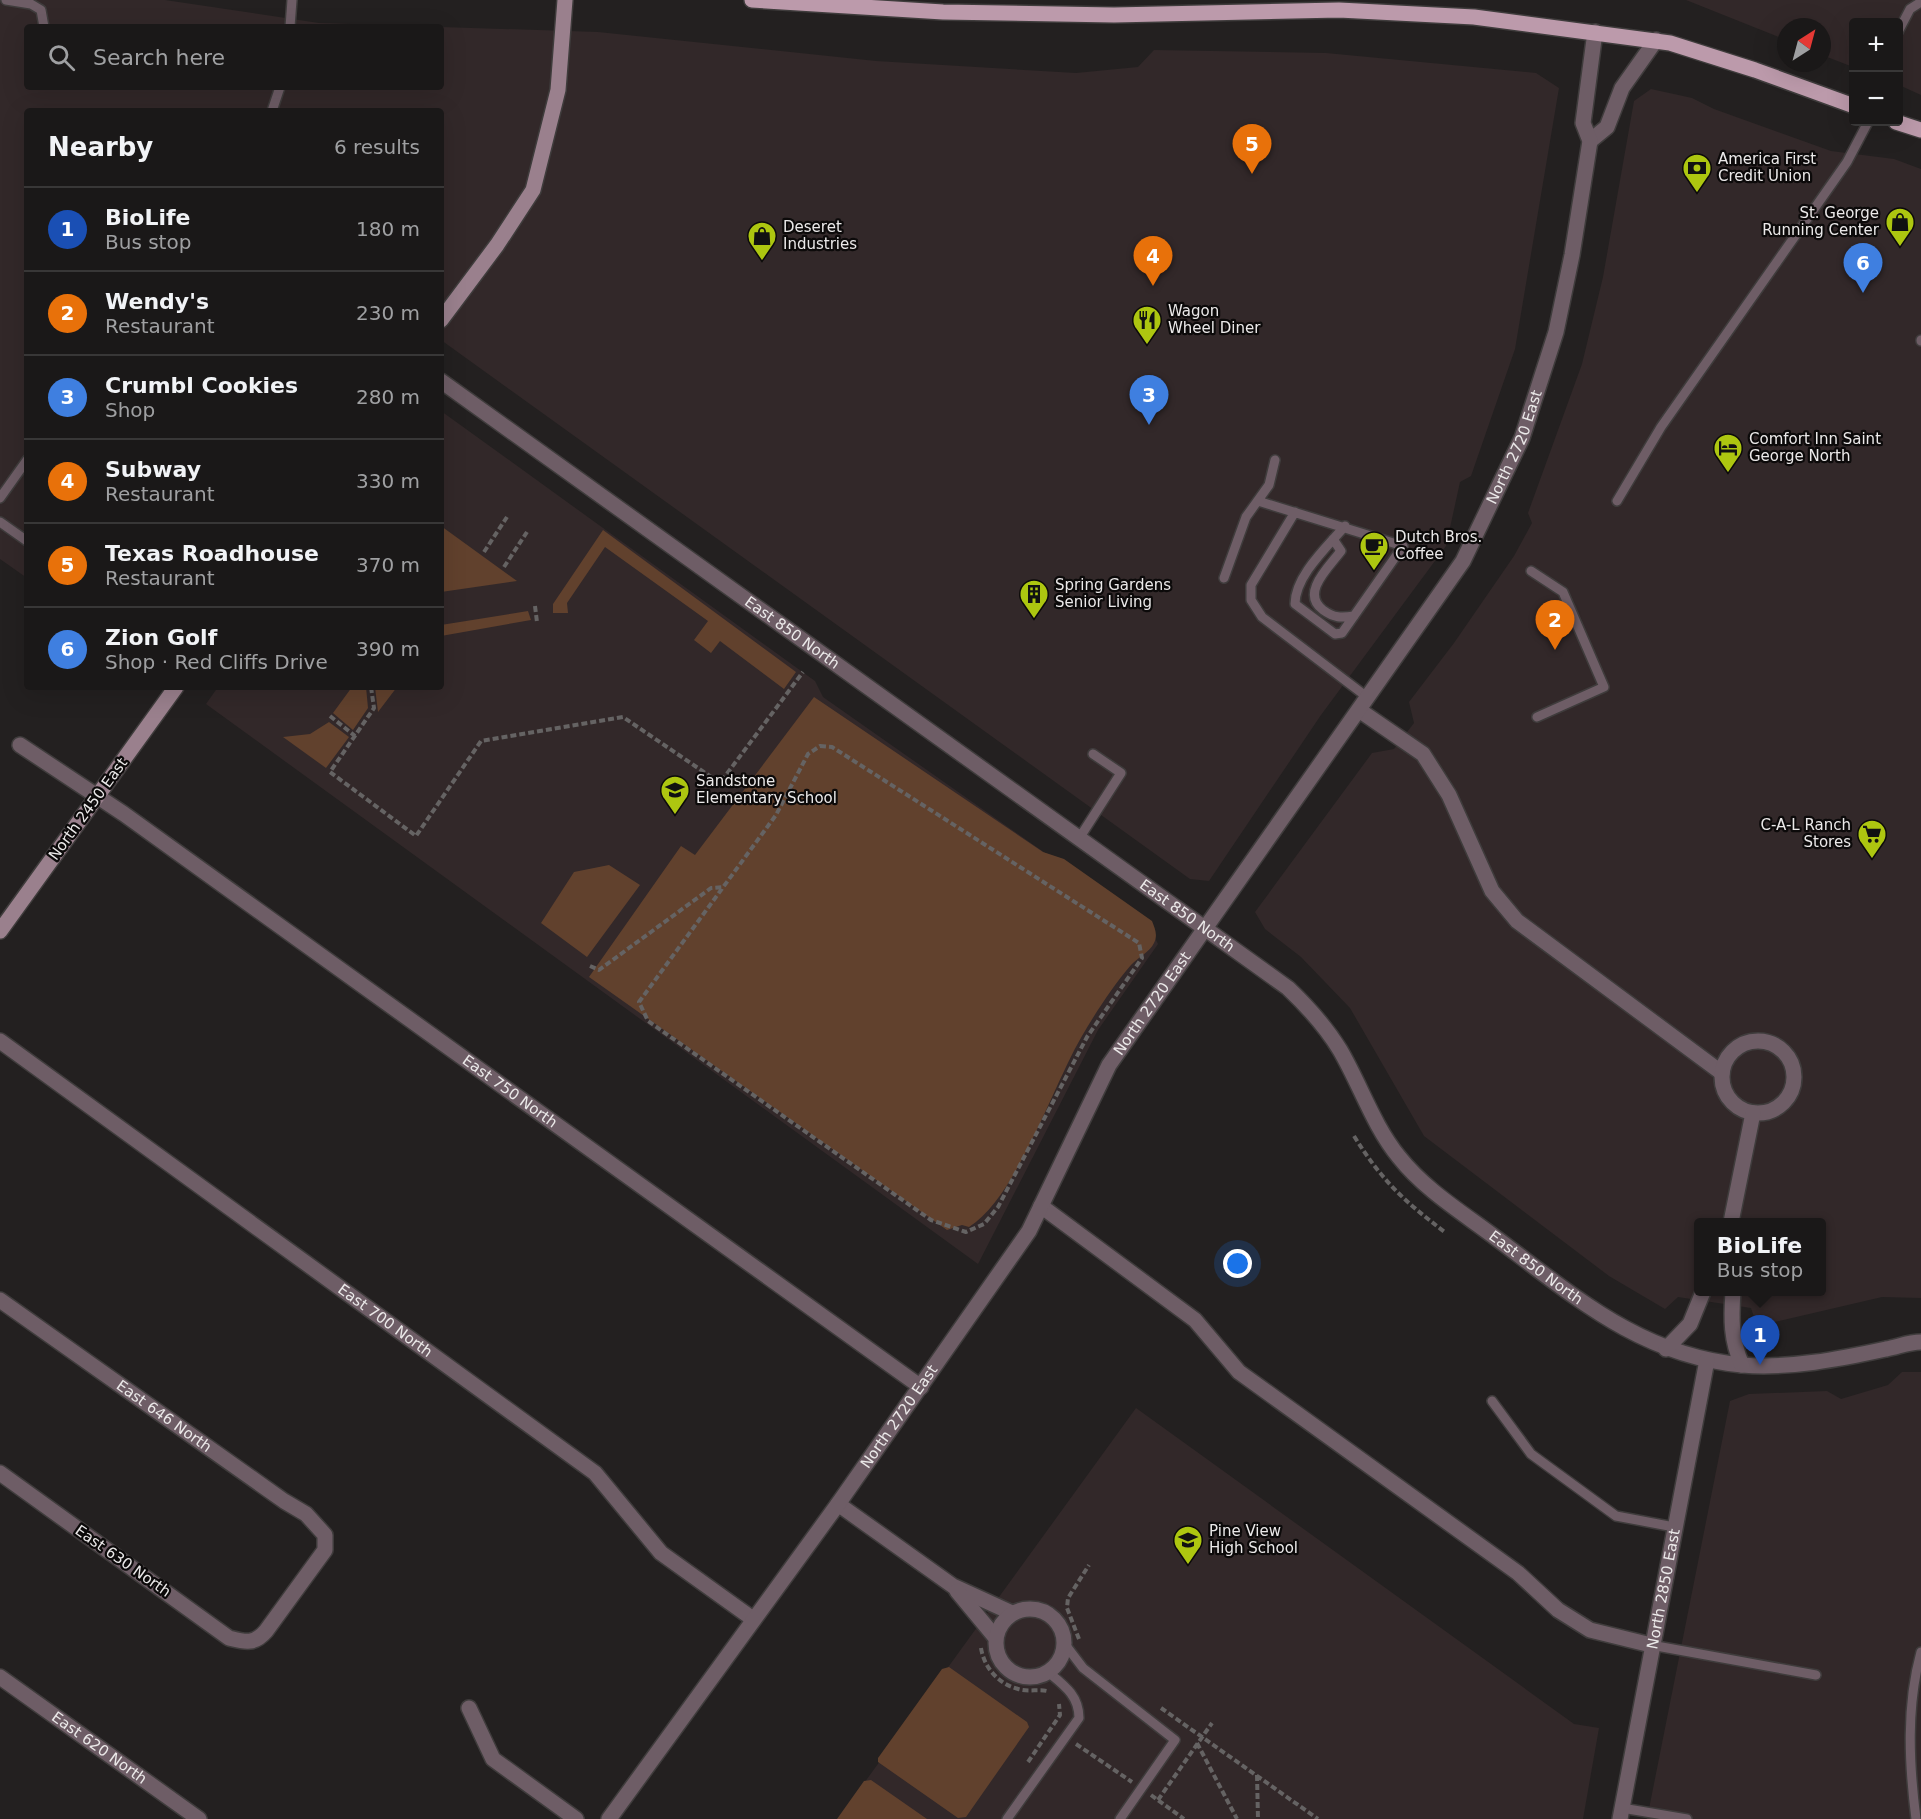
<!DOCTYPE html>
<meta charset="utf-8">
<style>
:root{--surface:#1a1818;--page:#272525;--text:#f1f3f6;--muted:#9fa0a2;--line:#383737;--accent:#ea580c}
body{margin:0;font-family:"DejaVu Sans",sans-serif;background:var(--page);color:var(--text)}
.controls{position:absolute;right:18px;top:18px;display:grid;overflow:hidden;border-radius:6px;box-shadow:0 6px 24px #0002}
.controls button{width:54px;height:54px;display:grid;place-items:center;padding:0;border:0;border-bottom:2px solid var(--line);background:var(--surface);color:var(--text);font:30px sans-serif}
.compass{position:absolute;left:1777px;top:18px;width:54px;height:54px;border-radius:50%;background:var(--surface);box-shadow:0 6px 24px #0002;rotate:36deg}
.you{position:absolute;left:1238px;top:1264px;width:21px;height:21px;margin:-15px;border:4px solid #fff;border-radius:50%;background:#1a73e8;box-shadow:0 0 0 9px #1a73e833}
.badge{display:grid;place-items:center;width:39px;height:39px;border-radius:50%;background:var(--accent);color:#fff;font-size:20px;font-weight:700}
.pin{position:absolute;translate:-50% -50px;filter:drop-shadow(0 2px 3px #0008)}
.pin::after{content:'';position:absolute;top:32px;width:21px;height:18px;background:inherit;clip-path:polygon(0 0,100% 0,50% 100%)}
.popup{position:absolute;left:1694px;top:1218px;width:132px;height:78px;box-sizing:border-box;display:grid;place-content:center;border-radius:6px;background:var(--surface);filter:drop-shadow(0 2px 4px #0005);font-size:20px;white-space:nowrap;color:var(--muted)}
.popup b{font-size:22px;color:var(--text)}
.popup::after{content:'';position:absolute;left:50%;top:100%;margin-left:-12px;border:12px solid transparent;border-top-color:var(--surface)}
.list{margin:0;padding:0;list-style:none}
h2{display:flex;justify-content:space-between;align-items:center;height:78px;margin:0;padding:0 24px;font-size:26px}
h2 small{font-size:20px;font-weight:400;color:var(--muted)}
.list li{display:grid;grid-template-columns:39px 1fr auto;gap:18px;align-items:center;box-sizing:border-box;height:84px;padding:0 24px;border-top:2px solid var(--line)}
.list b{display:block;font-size:22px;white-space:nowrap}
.list p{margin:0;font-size:20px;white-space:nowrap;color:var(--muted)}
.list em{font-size:20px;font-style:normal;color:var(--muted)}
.icon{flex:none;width:33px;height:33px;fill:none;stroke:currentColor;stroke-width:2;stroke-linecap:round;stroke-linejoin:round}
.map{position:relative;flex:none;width:1921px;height:1819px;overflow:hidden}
.search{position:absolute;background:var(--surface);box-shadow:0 6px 24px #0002;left:24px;top:24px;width:420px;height:66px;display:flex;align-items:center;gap:15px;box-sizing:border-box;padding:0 21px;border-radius:6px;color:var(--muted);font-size:22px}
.panel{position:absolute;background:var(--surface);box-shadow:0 6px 24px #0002;left:24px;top:108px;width:420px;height:582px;border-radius:6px}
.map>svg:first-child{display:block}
.built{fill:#322829;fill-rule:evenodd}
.green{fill:#61412d}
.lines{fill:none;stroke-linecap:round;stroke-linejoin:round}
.lane-casing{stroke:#3f3c3c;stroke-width:12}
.street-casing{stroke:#3f3c3c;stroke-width:18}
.secondary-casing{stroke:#3f3c3c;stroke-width:18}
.primary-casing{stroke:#3f3c3c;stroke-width:18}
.path{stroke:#656363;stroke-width:4;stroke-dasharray:6 3;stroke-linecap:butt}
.lane{stroke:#6e5d66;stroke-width:9}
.street{stroke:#6e5d66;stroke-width:15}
.secondary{stroke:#9a808d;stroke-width:15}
.primary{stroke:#bc9aab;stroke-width:15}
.labels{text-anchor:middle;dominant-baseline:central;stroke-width:4.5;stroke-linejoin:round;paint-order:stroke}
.poi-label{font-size:15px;fill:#ebe9e9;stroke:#0c0a0a;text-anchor:start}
.street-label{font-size:15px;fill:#ebe9e9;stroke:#0c0a0a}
</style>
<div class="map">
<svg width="1921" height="1819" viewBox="0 0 1921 1819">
<rect width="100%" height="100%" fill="#232020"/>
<path class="built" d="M0,0H165L319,23L598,32L876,61L1076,73L1138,67L1154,50L1326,53L1536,73L1559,88L1515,349L1471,476L1460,482L1446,546L1321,715L1209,881L1190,879L441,340V111H27V578L0,559ZM27,27H441V87H27Z
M1686,0H1921V95L1899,85L1898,22H1854L1853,67L1822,55V27H1786V40Z
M1651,89L1692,98L1714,109L1831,151L1894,159L1921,169V1298L1882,1297L1757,1326L1751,1308L1678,1297L1665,1309L1609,1276L1424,1136L1350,1008L1301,957L1265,929L1255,912L1372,753L1394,749L1414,723L1409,702L1454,643L1514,556L1532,523L1528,513L1582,364L1603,277L1634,101ZM1698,1222H1822V1292H1698Z
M441,411L815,681L823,697L1149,926L1158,944L1098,1030L978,1264L206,704L218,687H441Z
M1902,1372H1921V1819H1647L1730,1401L1749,1394L1827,1391L1841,1399L1888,1385Z
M1136,1408L1574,1724L1599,1728L1583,1819H838Z"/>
<path class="green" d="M441,526L517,581L441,592Z
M603,530L796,672L784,689L720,641L711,653L694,640L708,621L605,547L567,603L568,613H553V604Z
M528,611L531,620L441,636V625Z
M352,687H366L368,708L353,730L333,713Z
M375,687H397L378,712Z
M814,697L1043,852L1064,859L1152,921C1155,929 1158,935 1154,943C1150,952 1137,958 1131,965C1113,986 1096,1012 1082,1036C1052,1087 1017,1197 969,1227L962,1225L947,1230L589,977L681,846L695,855Z
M329,722L349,737L326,768L283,737L310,734Z
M609,865L640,885L587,957L541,923L574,872Z
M949,1667L1027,1722L1029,1727L966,1817L958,1818L878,1762V1758L942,1669Z
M871,1780L927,1819H837L864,1781Z"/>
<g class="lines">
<g class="lane-casing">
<path id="lane" d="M6,0L31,4L41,10L44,27
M290,27L292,0
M1898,32L1910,9L1921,2
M272,111L280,87
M1921,341V340
M0,498L27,460
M1258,501L1403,546L1342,633L1335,634L1295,604C1295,576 1327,547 1345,526
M1617,501L1661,427L1847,162L1868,122
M1295,512L1251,585V600L1262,617L1367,697
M0,522L27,541
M1333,539L1341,551C1329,567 1300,593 1323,610C1334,618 1341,618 1354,616
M1531,571L1563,592L1604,687L1537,717
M1224,578L1246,517L1269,485L1275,460
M1080,837L1121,773L1093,754
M1492,1401L1531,1454L1616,1516L1674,1527
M1064,1643L1083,1668L1175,1740L1120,1819
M1651,1645L1816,1675
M1622,1808L1687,1819
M1007,1819L1079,1718C1079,1696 1065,1686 1048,1672
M1916,1819C1909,1764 1906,1706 1921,1652"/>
</g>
<g class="street-casing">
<g id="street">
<path d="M1590,141L1607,127L1622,88L1656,40"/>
<path id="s1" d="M441,381L1288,988C1308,1007 1326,1027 1340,1050C1361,1086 1373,1125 1399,1157C1425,1190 1463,1213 1496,1238C1574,1296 1641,1356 1742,1365C1789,1369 1840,1359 1886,1349C1898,1347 1908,1342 1921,1342"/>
<path d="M1359,710L1423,754L1449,795L1492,891L1517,921L1722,1073"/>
<path id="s2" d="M20,745L124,814L921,1387"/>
<circle cx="1758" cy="1077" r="36"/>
<path id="s3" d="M0,1041L595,1473L661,1553L753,1619"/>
<path d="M1041,1206L1195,1320L1239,1372L1518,1573L1558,1610L1590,1630L1651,1645"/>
<path d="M1731,1222L1753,1113"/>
<path d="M1733,1292C1731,1319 1731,1340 1742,1365"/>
<path id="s4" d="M0,1300L284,1501L306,1514L325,1535V1550L266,1631C254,1645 245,1642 229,1638L0,1473"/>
<path d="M1666,1349L1690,1324L1703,1292"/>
<path d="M838,1504L953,1586L1012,1613"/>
<path d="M957,1591L995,1637"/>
<circle cx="1030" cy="1643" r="34"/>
<path id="s5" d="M0,1677L199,1819"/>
<path d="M469,1708L493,1759L576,1819"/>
<path id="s6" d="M609,1819L838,1504L1029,1231L1109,1065L1463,561L1522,438L1556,332L1572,255L1590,141L1583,123L1595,32"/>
<path id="s7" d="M1620,1819L1707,1360"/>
</g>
</g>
<g class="secondary-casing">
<path id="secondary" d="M441,320L497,245L533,190L558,90L565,0
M0,931L176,687"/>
</g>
<g class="primary-casing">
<path id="primary" d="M752,0L943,12L1114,15L1339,10L1474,17L1670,43L1755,70L1854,106
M1896,122L1921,130"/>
</g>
<path class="path" d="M484,552L507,517
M504,567L527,532
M535,606L537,622
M371,687L374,708L330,772L416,836L481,741L623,717L720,783L803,672
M330,716L355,736
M820,746L832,747L1139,943L1142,958L1087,1037L998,1207L984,1224L966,1232L931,1220L648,1021L639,1002L776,815L808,754Z
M590,966L599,970L711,888L723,887
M1354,1136C1382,1181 1404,1201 1446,1233
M1079,1639L1067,1608L1068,1598L1089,1565
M981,1648C984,1667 998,1684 1018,1689C1028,1692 1038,1689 1047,1691
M1161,1708L1318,1819
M1197,1743L1237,1819
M1076,1744L1132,1782
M1028,1762L1060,1715L1059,1704
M1257,1775L1258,1819
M1151,1795L1184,1819
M1158,1800L1212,1723"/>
<use href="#lane" class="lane"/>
<use href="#street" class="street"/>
<use href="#secondary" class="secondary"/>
<use href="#primary" class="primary"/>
</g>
<defs>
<g id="bank-pin" transform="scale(1.5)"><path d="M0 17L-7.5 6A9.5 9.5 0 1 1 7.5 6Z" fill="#adc610" stroke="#0c0a0a"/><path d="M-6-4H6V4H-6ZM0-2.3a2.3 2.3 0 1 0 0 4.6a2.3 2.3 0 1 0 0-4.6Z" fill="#111"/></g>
<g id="shop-pin" transform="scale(1.5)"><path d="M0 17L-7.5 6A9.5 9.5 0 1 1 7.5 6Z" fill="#adc610" stroke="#0c0a0a"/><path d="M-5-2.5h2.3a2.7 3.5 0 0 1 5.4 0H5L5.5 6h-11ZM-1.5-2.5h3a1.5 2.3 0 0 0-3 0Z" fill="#111"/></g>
<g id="restaurant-pin" transform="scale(1.5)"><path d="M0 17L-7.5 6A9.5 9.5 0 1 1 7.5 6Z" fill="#adc610" stroke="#0c0a0a"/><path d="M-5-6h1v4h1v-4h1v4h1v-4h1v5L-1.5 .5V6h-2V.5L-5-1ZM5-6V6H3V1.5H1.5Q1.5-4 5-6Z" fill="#111"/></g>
<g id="hotel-pin" transform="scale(1.5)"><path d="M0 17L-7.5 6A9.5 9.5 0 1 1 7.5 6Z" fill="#adc610" stroke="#0c0a0a"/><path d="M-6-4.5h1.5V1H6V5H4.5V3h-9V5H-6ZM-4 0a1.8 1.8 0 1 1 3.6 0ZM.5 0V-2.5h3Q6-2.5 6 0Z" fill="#111"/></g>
<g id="cafe-pin" transform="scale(1.5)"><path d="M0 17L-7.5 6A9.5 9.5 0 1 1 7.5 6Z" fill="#adc610" stroke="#0c0a0a"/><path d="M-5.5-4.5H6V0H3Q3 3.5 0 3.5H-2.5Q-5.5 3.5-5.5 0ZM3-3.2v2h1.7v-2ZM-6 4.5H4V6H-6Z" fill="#111"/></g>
<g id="building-pin" transform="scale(1.5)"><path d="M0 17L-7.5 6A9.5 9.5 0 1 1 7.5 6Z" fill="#adc610" stroke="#0c0a0a"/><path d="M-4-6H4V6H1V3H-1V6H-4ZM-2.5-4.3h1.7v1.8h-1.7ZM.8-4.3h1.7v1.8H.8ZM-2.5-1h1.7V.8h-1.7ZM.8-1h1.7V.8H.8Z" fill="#111"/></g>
<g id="school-pin" transform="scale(1.5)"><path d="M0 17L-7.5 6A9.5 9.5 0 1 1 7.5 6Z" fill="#adc610" stroke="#0c0a0a"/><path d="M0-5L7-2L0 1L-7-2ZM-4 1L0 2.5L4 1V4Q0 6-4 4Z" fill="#111"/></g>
<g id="supermarket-pin" transform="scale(1.5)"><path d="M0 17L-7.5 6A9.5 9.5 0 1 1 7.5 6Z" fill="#adc610" stroke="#0c0a0a"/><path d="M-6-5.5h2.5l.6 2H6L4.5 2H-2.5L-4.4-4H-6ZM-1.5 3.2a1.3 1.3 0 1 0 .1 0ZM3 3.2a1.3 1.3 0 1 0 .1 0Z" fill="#111"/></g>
</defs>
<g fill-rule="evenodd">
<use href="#bank-pin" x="1697" y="168"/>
<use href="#shop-pin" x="1900" y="222"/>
<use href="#shop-pin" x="762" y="236"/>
<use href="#restaurant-pin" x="1147" y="320"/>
<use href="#hotel-pin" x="1728" y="448"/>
<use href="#cafe-pin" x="1374" y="546"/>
<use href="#building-pin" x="1034" y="594"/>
<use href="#school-pin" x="675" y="790"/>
<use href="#supermarket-pin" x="1872" y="834"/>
<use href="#school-pin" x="1188" y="1540"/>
</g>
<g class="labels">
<g class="poi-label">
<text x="1718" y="159">America First<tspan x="1718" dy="17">Credit Union</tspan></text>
<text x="1879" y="213" text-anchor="end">St. George<tspan x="1879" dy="17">Running Center</tspan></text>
<text x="783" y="227">Deseret<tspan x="783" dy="17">Industries</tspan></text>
<text x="1168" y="311">Wagon<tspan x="1168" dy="17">Wheel Diner</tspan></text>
<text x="1749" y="439">Comfort Inn Saint<tspan x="1749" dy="17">George North</tspan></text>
<text x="1395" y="537">Dutch Bros.<tspan x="1395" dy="17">Coffee</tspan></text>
<text x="1055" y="585">Spring Gardens<tspan x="1055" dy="17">Senior Living</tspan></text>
<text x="696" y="781">Sandstone<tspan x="696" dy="17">Elementary School</tspan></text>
<text x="1851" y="825" text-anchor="end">C-A-L Ranch<tspan x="1851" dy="17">Stores</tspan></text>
<text x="1209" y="1531">Pine View<tspan x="1209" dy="17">High School</tspan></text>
</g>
<g class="street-label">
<text stroke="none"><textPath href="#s6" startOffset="1648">North 2720 East</textPath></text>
<text stroke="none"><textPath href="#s1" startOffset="432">East 850 North</textPath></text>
<text transform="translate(88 809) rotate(-54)">North 2450 East</text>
<text stroke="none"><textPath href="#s1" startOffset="918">East 850 North</textPath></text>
<text stroke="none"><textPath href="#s6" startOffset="982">North 2720 East</textPath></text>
<text stroke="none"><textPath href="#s2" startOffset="600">East 750 North</textPath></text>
<text stroke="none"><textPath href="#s1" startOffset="1422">East 850 North</textPath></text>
<text stroke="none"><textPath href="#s3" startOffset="476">East 700 North</textPath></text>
<text stroke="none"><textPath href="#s4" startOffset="201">East 646 North</textPath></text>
<text stroke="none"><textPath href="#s6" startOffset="496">North 2720 East</textPath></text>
<text transform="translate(123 1561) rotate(35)">East 630 North</text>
<text stroke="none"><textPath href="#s7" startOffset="234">North 2850 East</textPath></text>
<text stroke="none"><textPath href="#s5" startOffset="122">East 620 North</textPath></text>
</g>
</g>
</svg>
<div class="controls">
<button>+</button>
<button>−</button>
</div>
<svg class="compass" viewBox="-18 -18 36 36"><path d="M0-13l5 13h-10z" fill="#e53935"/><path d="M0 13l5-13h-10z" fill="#9fa0a2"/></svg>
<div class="you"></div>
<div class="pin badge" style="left:1760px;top:1365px;background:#1a4fb4">1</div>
<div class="popup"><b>BioLife</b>Bus stop</div>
<div class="pin badge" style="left:1555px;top:650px;background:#e8710a">2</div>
<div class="pin badge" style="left:1149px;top:425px;background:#3f7fe0">3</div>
<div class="pin badge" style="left:1153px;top:286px;background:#e8710a">4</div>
<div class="pin badge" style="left:1252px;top:174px;background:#e8710a">5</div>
<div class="pin badge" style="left:1863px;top:293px;background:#3f7fe0">6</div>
<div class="search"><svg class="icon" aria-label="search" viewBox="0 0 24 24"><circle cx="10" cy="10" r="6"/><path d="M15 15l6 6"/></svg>Search here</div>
<section class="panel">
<h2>Nearby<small>6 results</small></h2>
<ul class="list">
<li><span class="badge" style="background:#1a4fb4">1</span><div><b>BioLife</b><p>Bus stop</p></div><em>180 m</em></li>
<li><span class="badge" style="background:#e8710a">2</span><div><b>Wendy's</b><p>Restaurant</p></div><em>230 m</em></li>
<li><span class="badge" style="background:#3f7fe0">3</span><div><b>Crumbl Cookies</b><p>Shop</p></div><em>280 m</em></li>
<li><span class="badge" style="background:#e8710a">4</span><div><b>Subway</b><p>Restaurant</p></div><em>330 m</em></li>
<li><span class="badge" style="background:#e8710a">5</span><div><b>Texas Roadhouse</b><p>Restaurant</p></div><em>370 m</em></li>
<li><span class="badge" style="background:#3f7fe0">6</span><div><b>Zion Golf</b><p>Shop · Red Cliffs Drive</p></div><em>390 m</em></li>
</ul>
</section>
</div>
